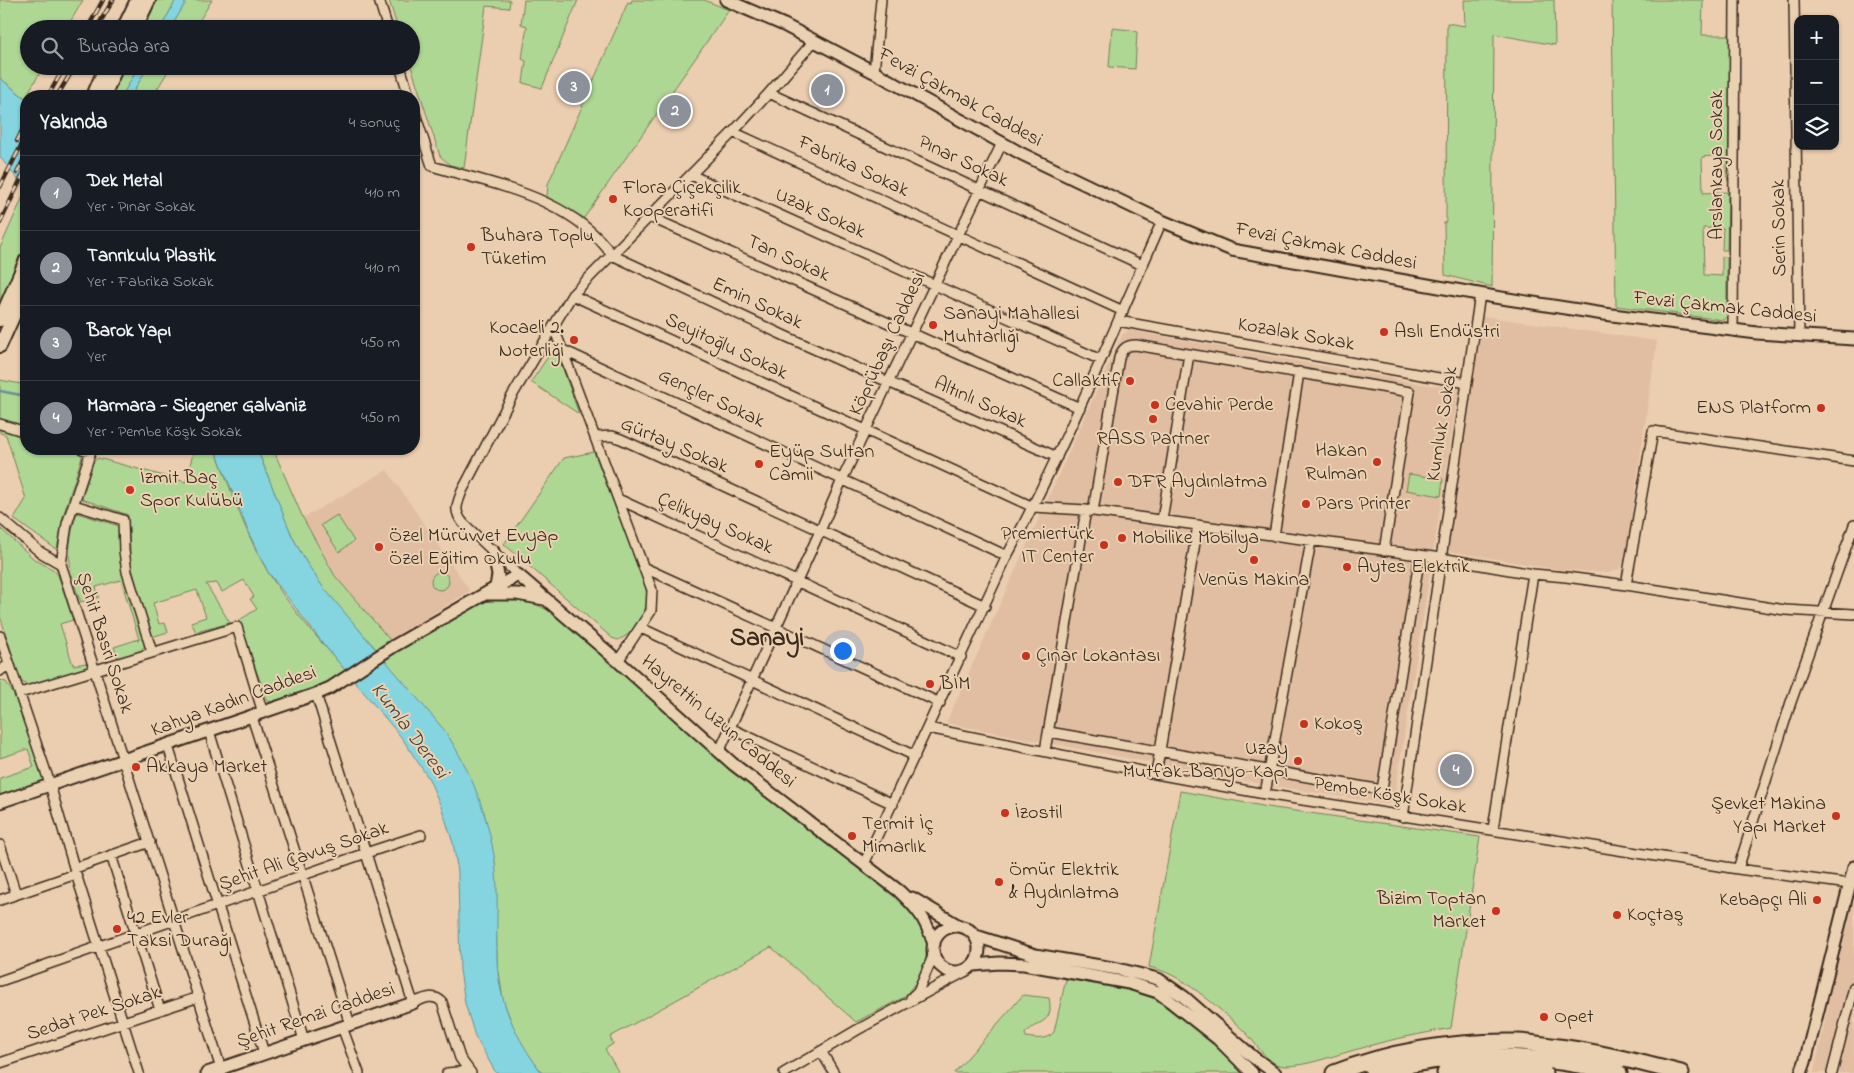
<!DOCTYPE html>
<html lang="tr">
<meta charset="utf-8">
<style>
:root{--surface:#171b24;--page:#242831;--text:#f1f3f6;--muted:#9ea1a6;--line:#363941;--accent:#8c9099}
body{margin:0;font-family:"Indie Flower",sans-serif;background:var(--page);color:var(--text)}
.controls{position:absolute;right:15px;top:15px;display:grid;overflow:hidden;border-radius:10px;box-shadow:0 1px 4px #0004}
.controls button{width:45px;height:45px;display:grid;place-items:center;padding:0;border:0;border-bottom:1px solid var(--line);background:var(--surface);color:var(--text);font:25px sans-serif}
.you{position:absolute;left:842px;top:650px;width:18px;height:18px;margin:-12px;border:4px solid #fff;border-radius:50%;background:#1a73e8;box-shadow:0 0 0 8px #1a73e833}
.badge{display:grid;place-items:center;width:32px;height:32px;border-radius:50%;background:var(--accent);color:#fff;font-size:16px;font-weight:700}
.pin{position:absolute;translate:-50% -50%;border:2px solid #fff;box-shadow:0 1px 5px #0006}
.list{margin:0;padding:0;list-style:none}
h2{display:flex;justify-content:space-between;align-items:center;height:65px;margin:0;padding:0 20px;font-size:21px}
h2 small{font-size:16px;font-weight:400;color:var(--muted)}
.list li{display:grid;grid-template-columns:32px 1fr auto;gap:15px;align-items:center;box-sizing:border-box;height:75px;padding:0 20px;border-top:1px solid var(--line)}
.list b{display:block;font-size:19px;white-space:nowrap}
.list p{margin:0;font-size:16px;white-space:nowrap;color:var(--muted)}
.list em{font-size:16px;font-style:normal;color:var(--muted)}
.icon{flex:none;width:28px;height:28px;fill:none;stroke:currentColor;stroke-width:2;stroke-linecap:round;stroke-linejoin:round}
.map{position:relative;flex:none;width:1854px;height:1073px;overflow:hidden}
.search{position:absolute;background:var(--surface);box-shadow:0 1px 4px #0004;left:20px;top:20px;width:400px;height:55px;display:flex;align-items:center;gap:12px;box-sizing:border-box;padding:0 18px;border-radius:28px;color:var(--muted);font-size:19px}
.panel{position:absolute;background:var(--surface);box-shadow:0 1px 4px #0004;left:20px;top:90px;width:400px;height:365px;border-radius:20px}
.map>svg:first-child{display:block}
.built{fill:#e1bea2}
.green{fill:#aed794;stroke:#748059}
.water{fill:#85d5e1;stroke:#679193}
.lines{fill:none;stroke-linecap:round;stroke-linejoin:round}
.stream{stroke:#679193;stroke-width:2.5}
.minor-casing{stroke:#3b2a1e;stroke-width:12}
.tertiary-casing{stroke:#3b2a1e;stroke-width:15}
.secondary-casing{stroke:#3b2a1e;stroke-width:16}
.primary-casing{stroke:#3b2a1e;stroke-width:19}
.minor{stroke:#ead1b2;stroke-width:9}
.tertiary{stroke:#ead1b2;stroke-width:11}
.secondary{stroke:#ead1b2;stroke-width:12}
.primary{stroke:#ead1b2;stroke-width:15}
.rail-casing{stroke:#3b2a1e;stroke-width:4.5}
.rail{stroke:#ead1b2;stroke-width:2.5;stroke-dasharray:8;stroke-linecap:butt}
.poi-dot{fill:#c8321e;stroke:#ead1b2;stroke-width:2}
.labels{text-anchor:middle;dominant-baseline:central;stroke-width:4;stroke-linejoin:round;paint-order:stroke}
.street-label{font-size:20px;fill:#3b2a1e;stroke:#ead1b2}
.poi-label{font-size:20px;fill:#3b2a1e;stroke:#ead1b2;text-anchor:start}
.water-label{font-size:21px;font-style:italic;fill:#46443b;stroke:#ead1b2}
.district-label{font-size:25px;font-weight:bold;fill:#3b2a1e;stroke:#ead1b2}
</style>
<div class="map">
<svg width="1854" height="1073" viewBox="0 0 1854 1073">
<rect width="100%" height="100%" fill="#ebcdaf"/>
<filter id="ink" filterUnits="userSpaceOnUse"><feTurbulence type="fractalNoise" baseFrequency=".02" numOctaves="2"/><feDisplacementMap in="SourceGraphic" scale="10" xChannelSelector="R" yChannelSelector="G"/><feConvolveMatrix kernelMatrix="1 2 1 2 8 2 1 2 1" color-interpolation-filters="sRGB"/></filter>
<g filter="url(#ink)">
<path class="built" d="M1481,316L1657,341L1625,561L1619,569L1608,573L1556,569L1448,551Z
M1129,330L1422,384L1459,389L1394,800L1388,804L1261,784L946,723L1122,335Z
M387,470L470,591L390,640L335,576L303,518Z
M1854,901V1073H1814L1833,982Z"/>
<path class="green" d="M0,0H83L66,29H29V66H44L25,98L0,78Z
M157,0H176L160,29H143Z
M187,0H212L194,29H170Z
M389,0H510L509,8L486,6L464,168L450,165L440,156L411,66V29H398Z
M524,0H578L542,88L523,83L526,61L522,59L527,26L521,24Z
M632,0H704L729,10L584,218L547,197L548,184L628,2L631,3Z
M1464,0H1554L1555,45L1494,34L1492,287L1445,275L1444,223L1446,222L1447,23L1465,26Z
M1612,0H1703L1702,35H1730L1728,181L1724,162L1721,155L1702,157L1703,193L1728,192L1727,250H1722L1723,228H1703L1704,275L1722,276V257H1727V317L1723,320L1616,306Z
M1112,28L1131,30L1137,32L1135,69L1109,67Z
M125,66H139L122,96H111Z
M148,66H171L153,96H131Z
M26,190V244L0,307V248Z
M554,353L558,355L579,414L531,382L547,358Z
M0,380L26,385V428L0,420Z
M0,429L26,437V449H70L82,452V457L63,516L57,550L14,519L26,499L6,435L0,433Z
M194,449H215C231,489 245,534 268,572C289,607 319,639 346,671L328,684L271,702L267,700L238,621L257,609L250,599L254,597L244,580L222,592L217,583L206,584L230,623L196,632L191,622L206,617L197,590L153,603L159,624L165,623L168,632L151,637L131,565L128,515L82,499L93,462L98,458L186,482Z
M257,449H273L303,518L335,576L390,640L376,649C352,621 325,594 306,562C285,527 273,486 257,449Z
M594,452L644,581C645,587 648,595 647,602C643,618 634,634 618,640L612,638L504,544L564,458Z
M1409,474L1443,479L1441,496L1406,490Z
M77,513L119,526L120,563L146,643L141,651L118,658L114,647L139,639L121,580L96,587L99,597L81,602C67,570 66,546 77,513Z
M337,515L354,541L339,552L321,525Z
M0,528L34,559L54,570L58,575L73,620L60,624L73,665L87,663V669L28,686L21,681L0,616Z
M431 581a9 9 0 1 1 18 0a9 9 0 1 1-18 0Z
M495,599H524L552,612L615,665L733,772L886,888L911,910L925,930L927,942L925,965L920,977L904,997L856,1022L771,947L610,1037L613,1044L605,1049L619,1073H542L525,1050L516,1034L503,1000L497,958L495,863L484,812L384,658L414,639L478,604Z
M0,680L6,682L15,697L45,780L0,796V778L34,767L28,749L0,758Z
M1180,791L1274,808L1480,837L1451,1028C1421,1034 1391,1039 1362,1048C1340,1053 1306,1067 1284,1066C1266,1065 1255,1040 1242,1029C1217,1007 1182,973 1149,967Z
M1066,979L1132,991L1161,1001L1229,1057L1238,1067L1241,1073H954L1023,995L1049,998C1054,1023 1041,1019 1025,1033L1026,1037C1037,1039 1047,1040 1054,1032Z"/>
<path class="water" d="M176,0H187L170,29H160Z
M139,66H148L131,96H122Z
M0,78L26,99V190L0,157Z
M215,449H257L292,536L306,562L323,587L445,731C471,771 488,814 495,862C499,894 496,926 497,958C498,1002 516,1038 542,1073H496L475,1036L465,1003L460,970L458,872L453,843L442,809L429,779L402,738L325,646L268,572L251,538Z"/>
<g class="lines">
<path class="stream" d="M0,391L26,396"/>
<g class="minor-casing">
<path id="minor" d="M379,0L388,29
M1794,0L1799,336
M400,66L409,96
M874,72L881,0
M769,93L1142,265
M414,110L432,166C495,185 571,197 612,255L785,336L1057,457
M733,132L1123,311
M691,175L1101,360
M650,217L1080,408
M572,295L1033,507L1086,510L1441,558L1533,574L1566,577L1626,585L1785,610L1854,614
M1118,321L1467,383
M554,328L652,590L651,611L618,661
M1733,330L1735,0
M563,350L1007,556
M0,424L26,432
M595,437L612,436L621,439L985,606
M82,449L91,451L67,524L61,564L222,1072
M618,499L961,657
M74,505L123,520L124,551L127,572L152,652
M1093,511L1119,358C1122,349 1126,345 1136,345L1410,392L1384,551
M0,518L40,552L61,564
M1162,520L1189,354
M1274,536L1299,372
M645,568L940,703
M518,575L463,523C453,510 457,505 462,491L512,396L572,295L733,132L769,93L814,41
M1626,585L1653,431L1854,461
M641,628L915,756
M0,636L48,778L76,874L139,1073
M0,671L9,664
M20,693L237,627L263,713
M316,694L413,1003C423,999 433,993 442,1002L460,1058L471,1073
M252,717L350,1024
M730,728L893,804
M928,728L1156,774L1265,794L1738,869L1849,884
M209,731L304,1040
M1049,732L1382,790L1420,555
M168,746L264,1053
M1045,751L1086,510
M719,752L820,531L842,480L1002,143
M1156,774L1198,525
M1265,794L1311,541
M1403,817L1480,294
M1493,829L1533,574
M0,845L16,894
M111,855L160,1010
M864,864L1007,556C1065,447 1112,334 1162,221
M75,868L150,842
M1738,869L1791,702L1854,525
M0,900L76,874
M0,981L366,853L421,835
M911,998L918,991L934,954
M342,1027L359,1073
M821,1051L834,1073
M0,1063L199,997
M447,1073L468,1071
M784,1073L857,1030L968,970
M1832,1073L1854,987"/>
</g>
<g class="tertiary-casing">
<path id="tertiary" d="M726,0L784,25L874,72L1022,154L1162,221L1232,250L1495,297L1604,314L1757,333L1854,339
M493,551L498,575L496,587
M488,594H517L544,599
M0,802L316,694L330,688L394,646L518,575L618,661L733,764L899,891C919,910 925,918 934,944
M912,898L959,926
M933 949a23 23 0 1 1 46 0a23 23 0 1 1-46 0Z
M976,936L1035,955L1118,969L1158,979L1184,997L1253,1057L1275,1073
M974,965L999,963L1024,964L1129,983L1158,992L1170,1001L1218,1039L1252,1073
M207,1073L413,1003
M1801,1073L1805,1062L1854,867"/>
</g>
<g class="secondary-casing">
<path id="secondary" d="M123,29L137,0
M135,29L149,0
M93,96L106,66
M104,96L117,66
M0,320L26,260
M0,346L26,288"/>
</g>
<g class="primary-casing">
<path id="primary" d="M1334,1073C1391,1051 1455,1041 1517,1042C1528,1042 1540,1045 1551,1046C1595,1051 1638,1062 1681,1073
M1373,1073C1458,1050 1534,1053 1619,1073
M1445,1073C1478,1070 1511,1068 1544,1073"/>
</g>
<use href="#minor" class="minor"/>
<use href="#tertiary" class="tertiary"/>
<use href="#secondary" class="secondary"/>
<use href="#primary" class="primary"/>
<g class="rail-casing">
<path id="rail" d="M87,29L103,0
M96,29L113,0
M48,96L65,66
M57,96L75,66
M17,141L26,123
M17,173L26,155
M0,187L26,136
M0,223L26,168"/>
</g>
<use href="#rail" class="rail"/>
</g>
</g>
<g class="poi-dot">
<circle cx="613" cy="199" r="5"/>
<circle cx="471" cy="247" r="5"/>
<circle cx="933" cy="325" r="5"/>
<circle cx="1384" cy="332" r="5"/>
<circle cx="574" cy="340" r="5"/>
<circle cx="1130" cy="381" r="5"/>
<circle cx="1155" cy="405" r="5"/>
<circle cx="1821" cy="408" r="5"/>
<circle cx="1153" cy="419" r="5"/>
<circle cx="1377" cy="462" r="5"/>
<circle cx="759" cy="464" r="5"/>
<circle cx="1118" cy="482" r="5"/>
<circle cx="130" cy="490" r="5"/>
<circle cx="1306" cy="504" r="5"/>
<circle cx="1122" cy="538" r="5"/>
<circle cx="1104" cy="545" r="5"/>
<circle cx="379" cy="547" r="5"/>
<circle cx="1254" cy="560" r="5"/>
<circle cx="1347" cy="567" r="5"/>
<circle cx="1026" cy="656" r="5"/>
<circle cx="930" cy="684" r="5"/>
<circle cx="1304" cy="724" r="5"/>
<circle cx="1298" cy="761" r="5"/>
<circle cx="136" cy="767" r="5"/>
<circle cx="1005" cy="813" r="5"/>
<circle cx="1836" cy="816" r="5"/>
<circle cx="852" cy="836" r="5"/>
<circle cx="999" cy="882" r="5"/>
<circle cx="1817" cy="900" r="5"/>
<circle cx="1496" cy="911" r="5"/>
<circle cx="1617" cy="915" r="5"/>
<circle cx="117" cy="929" r="5"/>
<circle cx="1544" cy="1017" r="5"/>
</g>
<g class="labels">
<g class="street-label">
<text transform="translate(960 98) rotate(29)">Fevzi Çakmak Caddesi</text>
<text transform="translate(963 162) rotate(25)">Pınar Sokak</text>
<text transform="translate(1717 165) rotate(-90)">Arslankaya Sokak</text>
<text transform="translate(853 167) rotate(25)">Fabrika Sokak</text>
<text transform="translate(820 214) rotate(24)">Uzak Sokak</text>
<text transform="translate(1780 228) rotate(-91)">Serin Sokak</text>
<text transform="translate(1326 247) rotate(11)">Fevzi Çakmak Caddesi</text>
<text transform="translate(788 259) rotate(24)">Tan Sokak</text>
<text transform="translate(757 304) rotate(25)">Emin Sokak</text>
<text transform="translate(1725 308) rotate(6)">Fevzi Çakmak Caddesi</text>
<text transform="translate(1296 335) rotate(10)">Kozalak Sokak</text>
<text transform="translate(888 344) rotate(-65)">Köprübaşı Caddesi</text>
<text transform="translate(726 347) rotate(25)">Seyitoğlu Sokak</text>
<text transform="translate(711 399) rotate(25)">Gençler Sokak</text>
<text transform="translate(980 403) rotate(24)">Altınlı Sokak</text>
<text transform="translate(1443 424) rotate(-81)">Kumluk Sokak</text>
<text transform="translate(674 446) rotate(23)">Gürtay Sokak</text>
<text transform="translate(715 524) rotate(24)">Çelikyay Sokak</text>
<text transform="translate(104 643) rotate(72)">Şehit Basri Sokak</text>
<text transform="translate(234 702) rotate(-20)">Kahya Kadın Caddesi</text>
<text transform="translate(718 722) rotate(40)">Hayrettin Uzun Caddesi</text>
<text transform="translate(1390 796) rotate(9)">Pembe Köşk Sokak</text>
<text transform="translate(304 857) rotate(-19)">Şehit Ali Çavuş Sokak</text>
<text transform="translate(94 1014) rotate(-18)">Sedat Pek Sokak</text>
<text transform="translate(316 1016) rotate(-19)">Şehit Remzi Caddesi</text>
</g>
<g class="poi-label">
<text x="623" y="188">Flora Çiçekçilik<tspan x="623" dy="23">Kooperatifi</tspan></text>
<text x="481" y="236">Buhara Toplu<tspan x="481" dy="23">Tüketim</tspan></text>
<text x="943" y="314">Sanayi Mahallesi<tspan x="943" dy="23">Muhtarlığı</tspan></text>
<text x="564" y="328" text-anchor="end">Kocaeli 2.<tspan x="564" dy="23">Noterliği</tspan></text>
<text x="1394" y="332">Aslı Endüstri</text>
<text x="1120" y="381" text-anchor="end">Callaktif</text>
<text x="1165" y="405">Cevahir Perde</text>
<text x="1811" y="408" text-anchor="end">ENS Platform</text>
<text x="1153" y="439" text-anchor="middle">RASS Partner</text>
<text x="1367" y="451" text-anchor="end">Hakan<tspan x="1367" dy="23">Rulman</tspan></text>
<text x="769" y="452">Eyüp Sultan<tspan x="769" dy="23">Camii</tspan></text>
<text x="140" y="478">İzmit Baç<tspan x="140" dy="23">Spor Kulübü</tspan></text>
<text x="1128" y="482">DFR Aydınlatma</text>
<text x="1316" y="504">Pars Printer</text>
<text x="1094" y="534" text-anchor="end">Premiertürk<tspan x="1094" dy="23">IT Center</tspan></text>
<text x="389" y="536">Özel Mürüvvet Evyap<tspan x="389" dy="23">Özel Eğitim Okulu</tspan></text>
<text x="1132" y="538">Mobilike Mobilya</text>
<text x="1357" y="567">Aytes Elektrik</text>
<text x="1254" y="580" text-anchor="middle">Venüs Makina</text>
<text x="1036" y="656">Çınar Lokantası</text>
<text x="940" y="684">BİM</text>
<text x="1314" y="724">Kokoş</text>
<text x="1288" y="749" text-anchor="end">Uzay<tspan x="1288" dy="23">Mutfak-Banyo-Kapı</tspan></text>
<text x="146" y="767">Akkaya Market</text>
<text x="1826" y="804" text-anchor="end">Şevket Makina<tspan x="1826" dy="23">Yapı Market</tspan></text>
<text x="1015" y="813">İzostil</text>
<text x="862" y="824">Termit İç<tspan x="862" dy="23">Mimarlık</tspan></text>
<text x="1009" y="870">Ömür Elektrik<tspan x="1009" dy="23">&amp; Aydınlatma</tspan></text>
<text x="1486" y="899" text-anchor="end">Bizim Toptan<tspan x="1486" dy="23">Market</tspan></text>
<text x="1807" y="900" text-anchor="end">Kebapçı Ali</text>
<text x="1627" y="915">Koçtaş</text>
<text x="127" y="918">42 Evler<tspan x="127" dy="23">Taksi Durağı</tspan></text>
<text x="1554" y="1017">Opet</text>
</g>
<g class="water-label">
<text transform="translate(409 731) rotate(53)">Kumla Deresi</text>
</g>
<g class="district-label">
<text x="767" y="639">Sanayi</text>
</g>
</g>
</svg>
<div class="controls">
<button>+</button>
<button>−</button>
<button><svg class="icon" aria-label="layers" viewBox="0 0 24 24"><path d="M12 4l9 5-9 5-9-5zM3 14l9 5 9-5"/></svg></button>
</div>
<div class="you"></div>
<div class="pin badge" style="left:827px;top:90px">1</div>
<div class="pin badge" style="left:675px;top:111px">2</div>
<div class="pin badge" style="left:574px;top:87px">3</div>
<div class="pin badge" style="left:1456px;top:770px">4</div>
<div class="search"><svg class="icon" aria-label="search" viewBox="0 0 24 24"><circle cx="10" cy="10" r="6"/><path d="M15 15l6 6"/></svg>Burada ara</div>
<section class="panel">
<h2>Yakında<small>4 sonuç</small></h2>
<ul class="list">
<li><span class="badge">1</span><div><b>Dek Metal</b><p>Yer · Pınar Sokak</p></div><em>410 m</em></li>
<li><span class="badge">2</span><div><b>Tanrıkulu Plastik</b><p>Yer · Fabrika Sokak</p></div><em>410 m</em></li>
<li><span class="badge">3</span><div><b>Barok Yapı</b><p>Yer</p></div><em>450 m</em></li>
<li><span class="badge">4</span><div><b>Marmara - Siegener Galvaniz</b><p>Yer · Pembe Köşk Sokak</p></div><em>450 m</em></li>
</ul>
</section>
</div>
